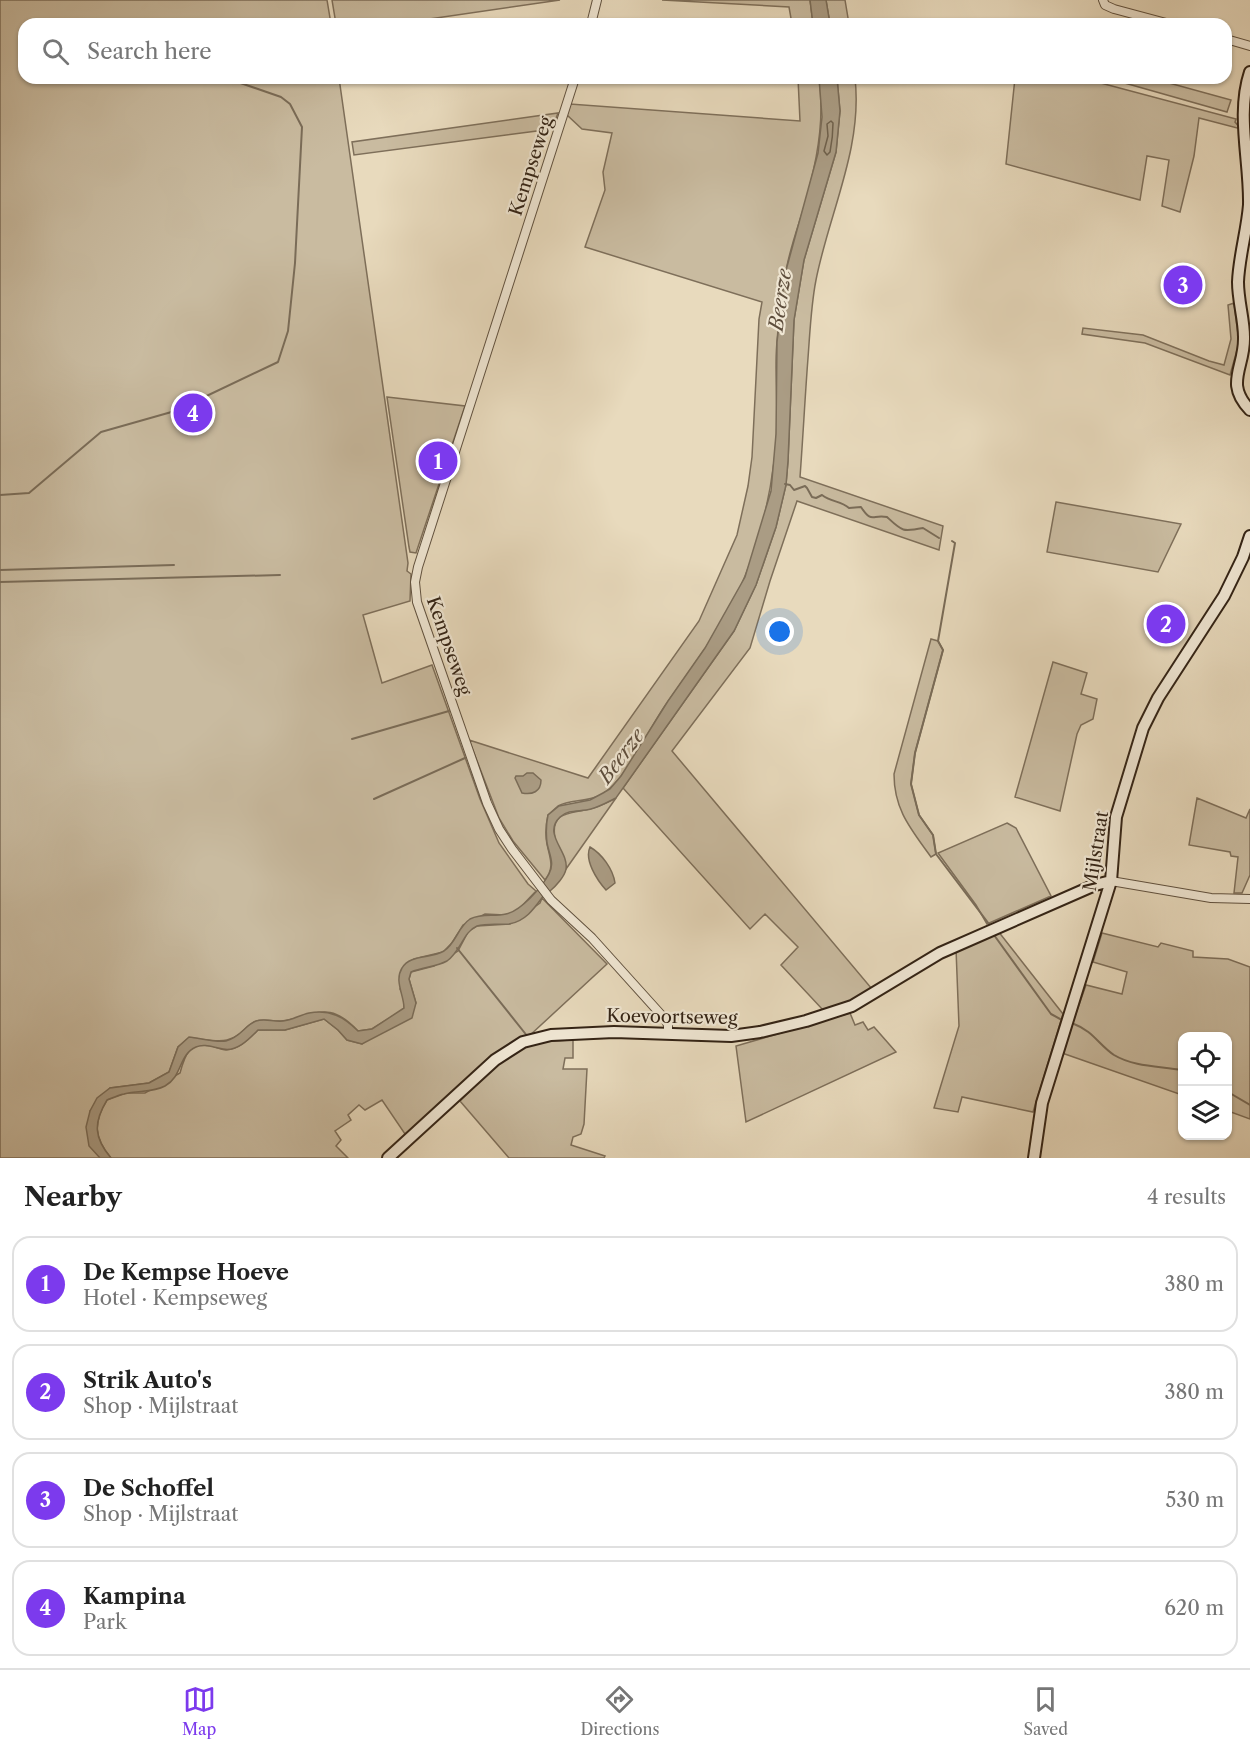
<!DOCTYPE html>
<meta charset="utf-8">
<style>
:root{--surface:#fff;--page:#f6f6f6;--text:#222;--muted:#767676;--line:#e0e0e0;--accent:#7c3aed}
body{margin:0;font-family:"Libre Caslon Text",serif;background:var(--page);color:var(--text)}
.controls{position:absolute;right:18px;bottom:18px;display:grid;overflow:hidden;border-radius:12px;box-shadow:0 2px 4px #0004}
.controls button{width:54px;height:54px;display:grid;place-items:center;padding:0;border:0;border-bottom:2px solid var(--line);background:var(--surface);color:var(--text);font:30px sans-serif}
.you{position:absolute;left:780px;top:632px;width:21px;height:21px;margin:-15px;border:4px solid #fff;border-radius:50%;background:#1a73e8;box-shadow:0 0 0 9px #1a73e833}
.badge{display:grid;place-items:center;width:39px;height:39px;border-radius:50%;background:var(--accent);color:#fff;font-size:20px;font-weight:700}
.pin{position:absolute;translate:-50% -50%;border:3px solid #fff;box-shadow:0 2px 6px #0006}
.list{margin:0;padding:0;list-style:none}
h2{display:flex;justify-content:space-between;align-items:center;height:78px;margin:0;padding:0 24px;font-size:26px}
h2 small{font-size:20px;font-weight:400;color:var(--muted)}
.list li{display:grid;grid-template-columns:39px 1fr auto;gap:18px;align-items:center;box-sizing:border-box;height:96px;margin:0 12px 12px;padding:0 12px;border:2px solid var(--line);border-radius:18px}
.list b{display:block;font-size:22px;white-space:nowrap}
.list p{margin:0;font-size:20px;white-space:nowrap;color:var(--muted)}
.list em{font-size:20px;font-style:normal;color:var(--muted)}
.icon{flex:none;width:33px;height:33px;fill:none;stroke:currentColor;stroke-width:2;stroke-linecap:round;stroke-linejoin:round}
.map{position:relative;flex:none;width:1250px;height:1158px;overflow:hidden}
.search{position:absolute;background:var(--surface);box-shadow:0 2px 4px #0004;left:18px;right:18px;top:18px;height:66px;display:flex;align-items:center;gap:15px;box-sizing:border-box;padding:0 21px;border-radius:18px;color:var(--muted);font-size:22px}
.sheet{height:510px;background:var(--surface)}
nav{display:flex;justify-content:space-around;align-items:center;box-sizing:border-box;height:84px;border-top:2px solid var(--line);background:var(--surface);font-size:16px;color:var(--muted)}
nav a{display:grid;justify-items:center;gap:3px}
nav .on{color:var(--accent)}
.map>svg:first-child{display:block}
.green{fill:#c9bba0;stroke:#7e6f5a;stroke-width:1.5}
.water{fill:#aa9c84;stroke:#7a6c58;stroke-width:1.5}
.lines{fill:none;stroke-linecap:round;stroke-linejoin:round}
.shore{stroke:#6e604c;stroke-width:1.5}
.stream{stroke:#7a6c58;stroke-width:2}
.street-casing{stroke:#60513f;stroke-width:10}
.secondary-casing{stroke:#332315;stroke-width:14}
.street{stroke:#f0e7d4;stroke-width:8}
.secondary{stroke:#f0e7d4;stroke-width:10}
.labels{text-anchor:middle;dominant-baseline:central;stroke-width:4.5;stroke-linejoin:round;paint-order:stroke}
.street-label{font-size:18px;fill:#332315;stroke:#f0e7d4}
.water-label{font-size:20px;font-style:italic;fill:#5d4d3c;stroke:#f0e7d4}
</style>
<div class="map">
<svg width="1250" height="1158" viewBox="0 0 1250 1158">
<rect width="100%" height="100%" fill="#e8dabd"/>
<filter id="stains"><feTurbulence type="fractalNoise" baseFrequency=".00333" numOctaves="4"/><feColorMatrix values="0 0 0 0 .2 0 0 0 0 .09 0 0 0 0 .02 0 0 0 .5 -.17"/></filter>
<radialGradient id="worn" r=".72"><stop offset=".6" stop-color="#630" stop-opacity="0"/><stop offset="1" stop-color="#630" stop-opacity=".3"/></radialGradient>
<path class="green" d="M0,0H327L331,24H24V78H339L408,563L407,571L411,574L410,601L363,615L382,683L432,665L480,799L499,843L528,884L536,891L517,911L505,915L485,914L463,925L452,943L443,952L414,959L400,989L404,997V1009L372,1029L358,1031C327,998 316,1017 281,1021C271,1022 263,1017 254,1022C242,1029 242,1036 227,1040C216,1043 200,1038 189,1038L178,1047L169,1072L149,1083L110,1088L90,1111L100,1158H0Z
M332,0H560L395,24H336Z
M662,0H810L813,24H792L789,7Z
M826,0H845L849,24H830Z
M798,78H819C824,115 819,149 810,185C803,216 789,246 785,277C781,305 776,334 776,363C776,396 779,429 774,462C769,501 760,540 745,576C727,622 695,663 667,703C650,726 630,772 609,789C592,804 573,798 558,806C555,808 551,813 548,815C546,824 545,835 547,844C550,859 555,867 545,880L513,841L499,818L469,740L588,778L699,621L737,535L748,486L752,457L759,319L762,302L585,247L605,190L603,172L612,133L582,129L567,115L570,104L800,121Z
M837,78H855C863,148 829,213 816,280C811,305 810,332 808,358C805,397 803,437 800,477L943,526L939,550L797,501L770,581L750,648L672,751L872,989L844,1005L823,1010L781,965L798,947L765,914L750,929L623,788L734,631L756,585L776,527L786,485L788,461L794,320L804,260L836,152L840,111Z
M1015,78H1082L1236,119L1235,122L1241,129L1199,118L1194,156L1180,212L1162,206L1169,160L1147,156L1140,200L1006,164Z
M1107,78H1151L1231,100L1227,112Z
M558,113L552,129L354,155L352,142Z
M1234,303L1239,343L1230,375L1145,343L1082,334L1083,328L1143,335L1209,361L1224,365L1231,339L1228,305Z
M387,397L465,406L416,553L410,552L409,547Z
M1056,502L1181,524L1158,572L1047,552Z
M931,639L938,641L943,650L915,753L911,784L919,815L933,835L936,854L931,857C911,829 894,810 894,774Z
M1053,662L1087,673L1081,694L1097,699L1093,719L1081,725L1077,734L1060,811L1015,797Z
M616,798L566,869C565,856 556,849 555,838C550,811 571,814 589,809C599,807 608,802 616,798Z
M1197,798L1246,818L1250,809V875L1242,893H1234L1238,857L1231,856L1230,852L1189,845Z
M1007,823L1016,828L1051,896L987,924L976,905L938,853Z
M542,898L607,964L528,1037L407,1137L382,1100L365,1110L359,1105L348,1115L351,1120L335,1131L341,1140L336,1146L348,1158H111C94,1138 93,1122 107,1100L126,1093H145L180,1073C185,1054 189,1042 212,1046C216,1047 221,1050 226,1050C240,1049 249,1039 258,1030H285L324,1019L338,1030L347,1040L362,1044L416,1003L409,979L411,972L434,966L458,951L468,932L477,926L510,924L540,903Z
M998,931L1063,1014L1033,1112L962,1097L958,1112L934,1108L959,1026L956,949Z
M1102,933L1158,947L1161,943L1193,951V957L1228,959L1250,967V1119L1228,1111V1036H1182V1095L1062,1053L1086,985L1122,994L1127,972L1093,962Z
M850,1013L855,1025L863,1022L868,1030L874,1027L896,1052L746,1122L736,1046Z
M573,1040V1058H565L563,1069H587L584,1124L581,1134L573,1137L571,1145L605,1156L604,1158H509L460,1101C478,1083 498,1060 521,1048C537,1041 556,1041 573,1040Z"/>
<path class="water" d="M810,0H826L830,24H813Z
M819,78H837L840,111L836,152L804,260L794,320L788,461L786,485L776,527L756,585L734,631L616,798C608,802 599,807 591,809C580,812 569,809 560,817C542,834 569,851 566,869C565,876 556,886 550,891H547C537,904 528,921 509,924C499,925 487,923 477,926C463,932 461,951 447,961C436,967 423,967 411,972L409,979L416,1003L412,1018L362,1044L347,1040L338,1030L324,1019L285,1030H258C249,1039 237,1052 223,1049C214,1048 205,1043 196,1047C178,1055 183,1076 165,1086C152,1093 138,1090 124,1094C118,1095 112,1098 107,1100C93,1123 94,1138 111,1158H100L89,1146L86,1127L90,1111L97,1098L110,1088L149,1083L169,1072L178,1047L189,1037C200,1038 216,1043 226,1041C241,1037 244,1026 256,1021C265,1018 273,1022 283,1021C292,1020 300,1015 309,1013C330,1009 344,1017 358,1031L372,1029L404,1008C404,995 394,981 402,968C410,954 431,959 444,951C456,943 458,927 470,919C482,913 494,917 506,914C521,911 542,887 549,874C555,863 549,854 547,843C546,834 546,824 548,815L559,806L590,800L603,793L610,789L621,776L668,701L705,648L745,577L771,491L776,434L777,342L785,274L818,153L822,117Z
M527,773H533L541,780C541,792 532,795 522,793L515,778L516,776H523Z
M590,847C602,854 613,869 615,883L606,890C597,880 584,860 590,847Z"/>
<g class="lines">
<path class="shore" d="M831,121L833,123C833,134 832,142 830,152L827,155L824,151L828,136L827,124Z"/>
<path class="stream" d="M785,484L790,485L794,490L805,486L807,488L812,497L816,498L822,495C831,502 841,501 849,508L861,507C872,524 872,514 887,517C902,531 902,532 923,528L939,538
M0,495L29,493L101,432L175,411L278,362L288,331L295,263L302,127L290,104L281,97L226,78
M952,541L955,543L938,641L943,650L915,753L911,784L919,815L933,835L936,854L989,924
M0,570L174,565
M0,582L280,575
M352,739L449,711
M374,799L465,758
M994,935L1051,1014L1062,1020
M457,948L528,1037
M1074,1024C1093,1031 1099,1045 1114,1055C1134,1067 1160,1066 1182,1070
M1228,1092L1250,1105"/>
<g class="street-casing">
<path id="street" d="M1103,0L1105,5L1114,9L1170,24
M591,24L597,0
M1226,39L1250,46
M575,78L418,567L415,582L417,602L487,803L499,829L512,849L551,900L592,938L665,1019L668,1025V1033
M1111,881L1211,898L1250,899"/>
</g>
<g class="secondary-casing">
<path id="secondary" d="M1250,72C1236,114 1250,161 1249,205C1247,231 1239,256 1238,282C1238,301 1244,319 1244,337C1245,368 1224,383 1250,410
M388,1158L495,1060L523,1042L551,1035L614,1032L731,1036L760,1032L806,1021L852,1006L940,953L1095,885L1111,881
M1034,1158L1042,1103L1111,881L1116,817L1143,728L1158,698L1224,596L1243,557L1250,536"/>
</g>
<use href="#street" class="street"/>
<use href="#secondary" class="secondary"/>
</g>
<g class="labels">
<g class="street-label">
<text transform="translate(531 166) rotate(-72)">Kempseweg</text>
<text transform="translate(449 646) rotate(71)">Kempseweg</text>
<text transform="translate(1096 851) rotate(-81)">Mijlstraat</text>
<text transform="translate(672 1017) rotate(1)">Koevoortseweg</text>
</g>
<g class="water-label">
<text transform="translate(780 300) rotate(-82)">Beerze</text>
<text transform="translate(621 756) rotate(-53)">Beerze</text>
</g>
</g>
<rect width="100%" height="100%" filter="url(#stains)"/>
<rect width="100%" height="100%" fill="url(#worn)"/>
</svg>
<div class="controls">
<button><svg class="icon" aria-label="locate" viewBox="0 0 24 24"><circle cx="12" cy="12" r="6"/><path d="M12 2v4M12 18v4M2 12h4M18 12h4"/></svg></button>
<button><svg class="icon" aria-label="layers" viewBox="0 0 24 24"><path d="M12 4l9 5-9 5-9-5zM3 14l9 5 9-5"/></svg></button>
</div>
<div class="you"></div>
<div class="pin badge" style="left:438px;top:461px">1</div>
<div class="pin badge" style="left:1166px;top:624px">2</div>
<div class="pin badge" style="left:1183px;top:285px">3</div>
<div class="pin badge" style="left:193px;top:413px">4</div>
<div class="search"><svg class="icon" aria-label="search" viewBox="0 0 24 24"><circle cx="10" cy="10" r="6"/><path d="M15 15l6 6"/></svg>Search here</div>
</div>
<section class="sheet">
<h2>Nearby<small>4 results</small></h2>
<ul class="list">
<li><span class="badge">1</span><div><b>De Kempse Hoeve</b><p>Hotel · Kempseweg</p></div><em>380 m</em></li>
<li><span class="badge">2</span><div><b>Strik Auto's</b><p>Shop · Mijlstraat</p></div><em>380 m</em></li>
<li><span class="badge">3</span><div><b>De Schoffel</b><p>Shop · Mijlstraat</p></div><em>530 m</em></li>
<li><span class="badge">4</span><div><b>Kampina</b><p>Park</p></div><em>620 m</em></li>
</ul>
</section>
<nav>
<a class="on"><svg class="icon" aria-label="map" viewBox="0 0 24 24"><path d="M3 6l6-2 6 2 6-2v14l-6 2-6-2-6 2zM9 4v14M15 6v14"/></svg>Map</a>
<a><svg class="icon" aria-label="directions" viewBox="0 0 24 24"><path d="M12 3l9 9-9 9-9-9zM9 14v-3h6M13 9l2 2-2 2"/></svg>Directions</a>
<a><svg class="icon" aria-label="saved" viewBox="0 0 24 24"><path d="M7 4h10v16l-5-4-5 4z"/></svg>Saved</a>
</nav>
